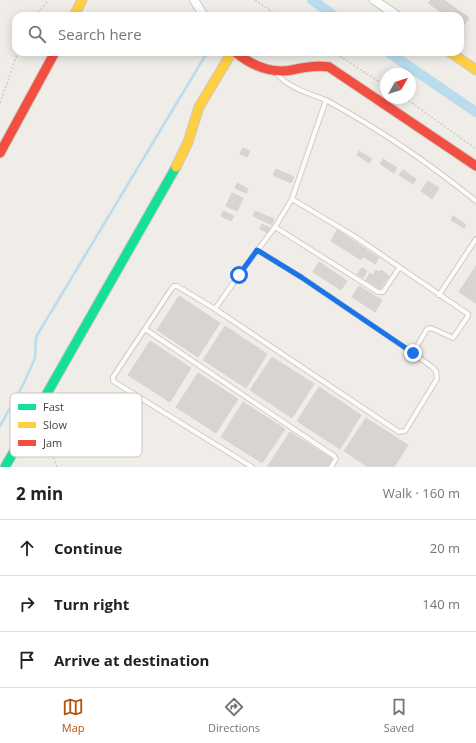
<!DOCTYPE html>
<meta charset="utf-8">
<style>
:root{--surface:#fff;--page:#f2f2f2;--text:#222;--muted:#767676;--line:#e0e0e0;--accent:#b45309}
body{margin:0;font-family:"Open Sans",sans-serif;background:var(--page);color:var(--text)}
.compass{position:absolute;left:380px;top:68px;width:36px;height:36px;border-radius:50%;background:var(--surface);box-shadow:0 2px 10px #0003;rotate:51deg}
.stop{position:absolute;width:12px;height:12px;margin:-9px;border:3px solid #1a73e8;border-radius:50%;background:#fff}
.stop.end{background:#1a73e8;border-color:#fff;box-shadow:0 1px 4px #0008}
.list{margin:0;padding:0;list-style:none}
h2{display:flex;justify-content:space-between;align-items:center;height:52px;margin:0;padding:0 16px;font-size:17px}
h2 small{font-size:13px;font-weight:400;color:var(--muted)}
.list li{display:grid;grid-template-columns:26px 1fr auto;gap:12px;align-items:center;box-sizing:border-box;height:56px;padding:0 16px;border-top:1px solid var(--line)}
.list b{display:block;font-size:15px;white-space:nowrap}
.list em{font-size:13px;font-style:normal;color:var(--muted)}
.icon{flex:none;width:22px;height:22px;fill:none;stroke:currentColor;stroke-width:2;stroke-linecap:round;stroke-linejoin:round}
.map{position:relative;flex:none;width:476px;height:467px;overflow:hidden}
.search{position:absolute;background:var(--surface);box-shadow:0 2px 10px #0003;left:12px;right:12px;top:12px;height:44px;display:flex;align-items:center;gap:10px;box-sizing:border-box;padding:0 14px;border-radius:12px;color:var(--muted);font-size:15px}
.sheet{height:220px;background:var(--surface)}
nav{display:flex;justify-content:space-around;align-items:center;box-sizing:border-box;height:56px;border-top:1px solid var(--line);background:var(--surface);font-size:11px;color:var(--muted)}
nav a{display:grid;justify-items:center;gap:2px}
nav .on{color:var(--accent)}
.map>svg:first-child{display:block}
.lines{fill:none;stroke-linecap:round;stroke-linejoin:round}
.stream{stroke:#b9dcee;stroke-width:2.5}
.canal{stroke:#b9dcee;stroke-width:10}
.building{fill:#d8d4d0;stroke:#d8d4cf}
.lane-casing{stroke:#cecbc7;stroke-width:6}
.street-casing{stroke:#cecbc7;stroke-width:10}
.fast-casing{stroke:#cfcac0;stroke-width:11}
.slow-casing{stroke:#cfcac0;stroke-width:11}
.jam-casing{stroke:#cfcac0;stroke-width:11}
.path{stroke:#cecbc7;stroke-width:1.5;stroke-dasharray:2 2;stroke-linecap:butt}
.lane{stroke:#fdfcfc;stroke-width:4}
.street{stroke:#fdfcfc;stroke-width:8}
.fast{stroke:#16e098;stroke-width:9}
.slow{stroke:#ffcf43;stroke-width:9}
.jam{stroke:#f24e42;stroke-width:9}
.route{stroke:#1a73e8;stroke-width:5}
.key{fill:#fff;stroke:#c8c5c2;stroke-width:1}
.key-label{font-size:11px;fill:#463e35}
</style>
<div class="map">
<svg width="476" height="467" viewBox="0 0 476 467">
<rect width="100%" height="100%" fill="#f0ede9"/>
<g class="lines">
<path class="stream" d="M248,16L249,15
M0,426L23,385L35,358L36,337L205,56L212,52"/>
<path class="canal" d="M312,0L335,16
M388,52L476,112"/>
</g>
<path class="building" d="M431,0H444L469,18L462,28L460,26V16H447L428,3Z
M243,148L250,151L247,157L240,154Z
M359,151L372,159L369,163L357,155Z
M383,159L397,168L394,173L380,164Z
M276,169L294,177L291,183L273,175Z
M403,170L416,179L413,184L399,175Z
M428,181L439,188L432,199L421,191Z
M237,183L248,189L246,193L235,188Z
M232,193L243,198L237,211L226,206Z
M223,211L234,216L231,221L221,216Z
M255,211L274,219L272,225L253,216Z
M453,216L466,225L464,228L451,220Z
M262,224L270,228L268,233L260,229Z
M337,230L367,250L361,260L331,241Z
M368,251L379,258L375,264L364,257Z
M319,262L347,281L341,290L313,272Z
M476,266V303L459,292Z
M362,268L367,271L363,278L357,274Z
M376,270L379,272L381,270L389,276L380,289L366,280L370,273L373,275Z
M359,286L382,300L375,312L352,297Z
M179,296L220,323L198,357L157,330Z
M225,326L267,354L246,388L203,360Z
M150,341L191,368L170,402L128,375Z
M272,357L314,384L292,418L250,390Z
M198,373L238,399L216,433L176,407Z
M319,387L361,415L340,449L297,421Z
M243,402L285,429L262,463L221,437Z
M366,418L408,445L394,467H368L344,451Z
M290,432L332,459L327,467H267Z"/>
<g class="lines">
<g class="lane-casing">
<path id="lane" d="M326,100C379,129 429,163 476,201
M292,199L354,236L468,314V316L453,338L431,328L427,329L413,353
M275,227L378,292H383L399,268
M439,295L476,239
M215,309L239,275L275,227L292,199L326,100C308,93 289,88 277,74
M145,329L334,456L336,459L331,467
M252,467L113,381V377L172,288L174,286H177L215,309L399,432L405,431L437,379L436,371L432,367L413,353L301,277L257,250"/>
</g>
<g class="street-casing">
<path id="street" d="M194,0L204,16
M374,0L398,16"/>
</g>
<g class="fast-casing">
<path id="fast" d="M5,467L176,167"/>
</g>
<g class="slow-casing">
<path id="slow" d="M74,16L82,0
M450,52L476,70
M176,167L188,142L199,107L232,52"/>
</g>
<g class="jam-casing">
<path id="jam" d="M235,52C252,66 270,74 292,70C305,67 316,65 329,67L476,166
M0,153L55,52"/>
</g>
<path class="path" d="M255,0L278,16
M36,16L48,0
M333,52L386,86
M405,98L476,149
M0,103L18,52
M43,419L53,457L57,467"/>
<use href="#lane" class="lane"/>
<use href="#street" class="street"/>
<use href="#fast" class="fast"/>
<use href="#slow" class="slow"/>
<use href="#jam" class="jam"/>
</g>
<g class="lines">
<path class="route" d="M239,275L257,250L301,277L413,353"/>
</g>
<rect x="10" y="393" width="132" height="64" rx="6" class="key"/>
<rect x="18" y="404" width="18" height="6" fill="#16e098"/>
<rect x="18" y="422" width="18" height="6" fill="#ffcf43"/>
<rect x="18" y="440" width="18" height="6" fill="#f24e42"/>
<g class="key-label">
<text x="43" y="411">Fast</text>
<text x="43" y="429">Slow</text>
<text x="43" y="447">Jam</text>
</g>
</svg>
<svg class="compass" viewBox="-18 -18 36 36"><path d="M0-13l5 13h-10z" fill="#e53935"/><path d="M0 13l5-13h-10z" fill="#767676"/></svg>
<div class="stop" style="left:239px;top:275px"></div>
<div class="stop end" style="left:413px;top:353px"></div>
<div class="search"><svg class="icon" aria-label="search" viewBox="0 0 24 24"><circle cx="10" cy="10" r="6"/><path d="M15 15l6 6"/></svg>Search here</div>
</div>
<section class="sheet">
<h2>2 min<small>Walk · 160 m</small></h2>
<ul class="list">
<li><svg class="icon" aria-label="ahead" viewBox="0 0 24 24"><path d="M12 20V5M6 11l6-6 6 6"/></svg><div><b>Continue</b></div><em>20 m</em></li>
<li><svg class="icon" aria-label="right" viewBox="0 0 24 24"><path d="M7 20v-9h11M14 6l5 5-5 5"/></svg><div><b>Turn right</b></div><em>140 m</em></li>
<li><svg class="icon" aria-label="arrive" viewBox="0 0 24 24"><path d="M6 21V4h12l-3 4 3 4H6"/></svg><div><b>Arrive at destination</b></div></li>
</ul>
</section>
<nav>
<a class="on"><svg class="icon" aria-label="map" viewBox="0 0 24 24"><path d="M3 6l6-2 6 2 6-2v14l-6 2-6-2-6 2zM9 4v14M15 6v14"/></svg>Map</a>
<a><svg class="icon" aria-label="directions" viewBox="0 0 24 24"><path d="M12 3l9 9-9 9-9-9zM9 14v-3h6M13 9l2 2-2 2"/></svg>Directions</a>
<a><svg class="icon" aria-label="saved" viewBox="0 0 24 24"><path d="M7 4h10v16l-5-4-5 4z"/></svg>Saved</a>
</nav>
